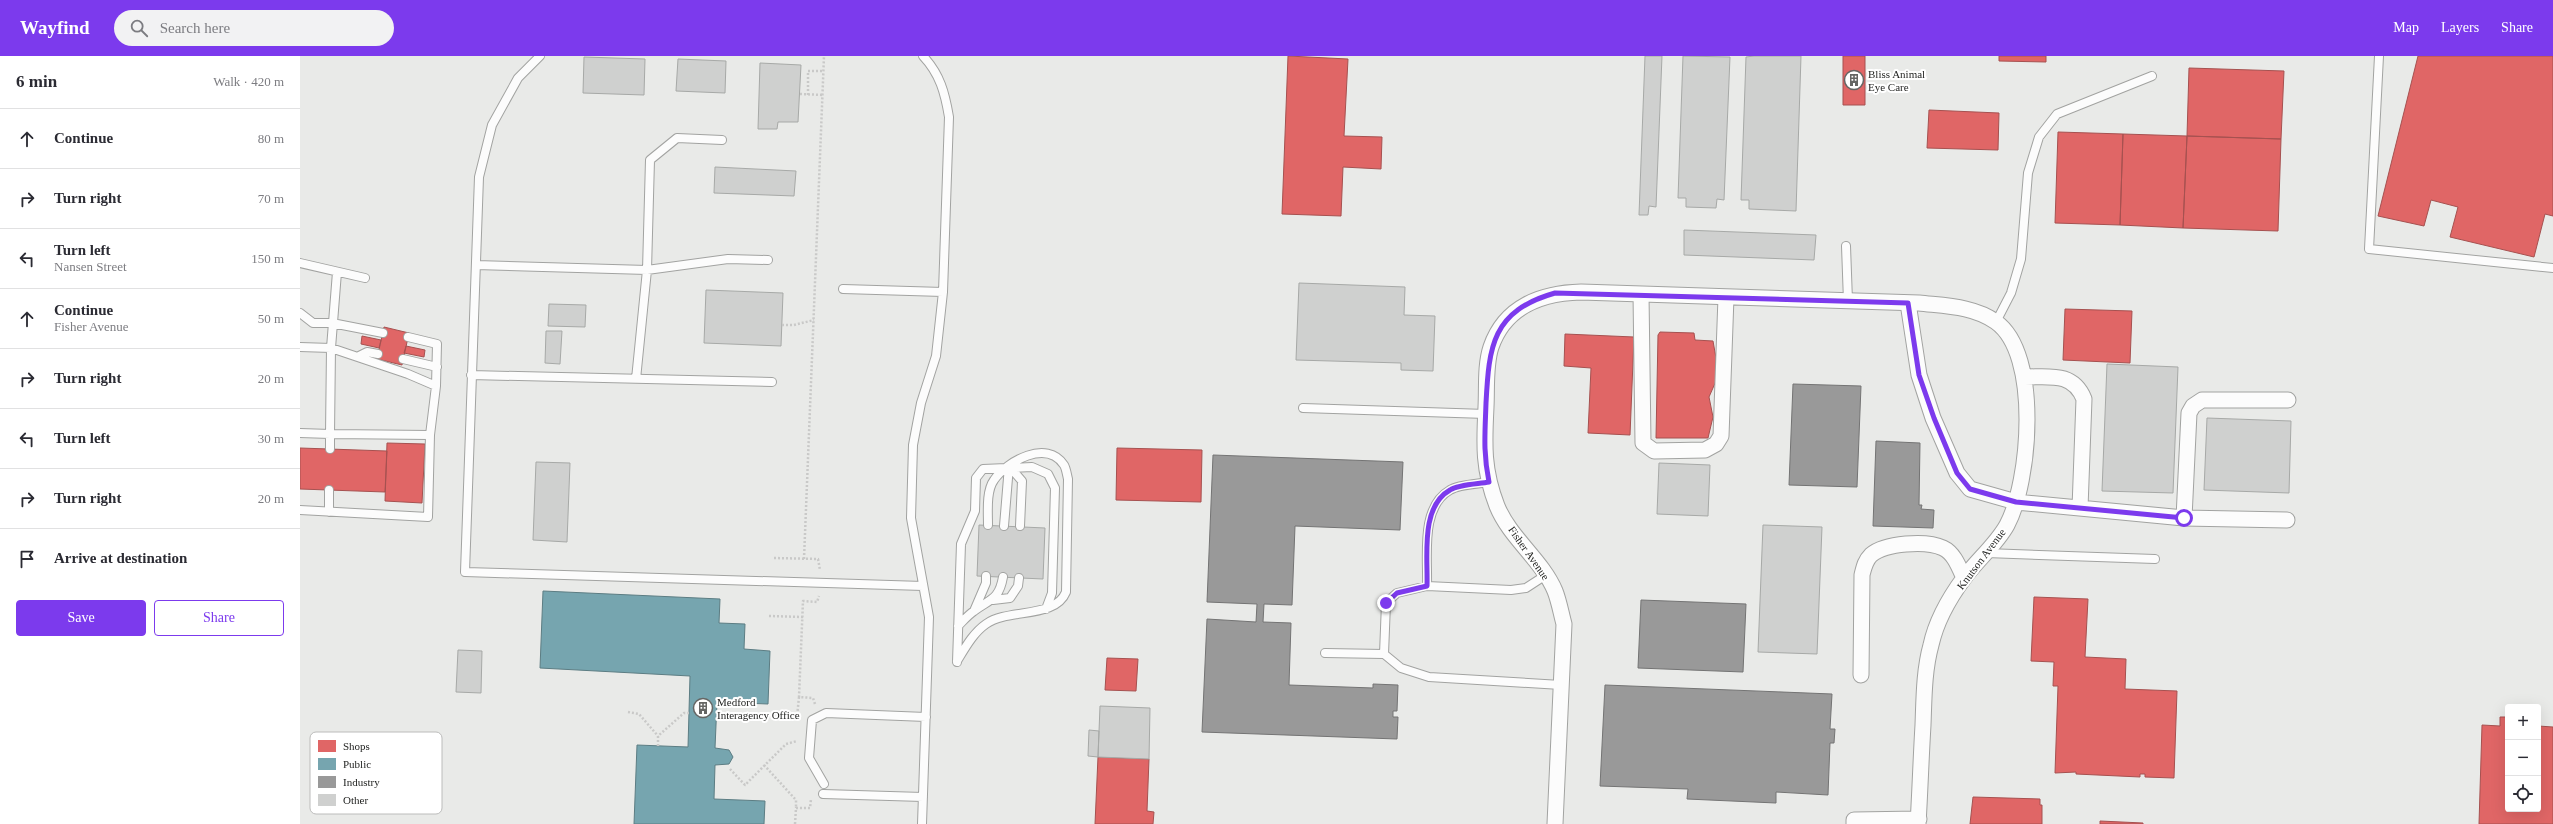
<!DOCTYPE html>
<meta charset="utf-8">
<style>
:root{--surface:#fff;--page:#f2f2f3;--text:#2b2b33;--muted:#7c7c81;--line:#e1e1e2;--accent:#7c3aed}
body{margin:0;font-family:Georgia,serif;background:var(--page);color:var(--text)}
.controls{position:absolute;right:12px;bottom:12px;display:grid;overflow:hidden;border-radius:4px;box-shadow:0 4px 16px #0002}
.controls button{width:36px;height:36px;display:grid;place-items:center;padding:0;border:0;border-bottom:1px solid var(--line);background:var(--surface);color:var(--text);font:20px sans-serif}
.stop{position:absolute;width:12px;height:12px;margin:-9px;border:3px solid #7c3aed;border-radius:50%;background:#fff}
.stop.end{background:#7c3aed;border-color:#fff;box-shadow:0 1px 4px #0008}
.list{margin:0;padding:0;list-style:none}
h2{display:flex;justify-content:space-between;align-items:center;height:52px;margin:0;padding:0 16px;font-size:17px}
h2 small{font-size:13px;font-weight:400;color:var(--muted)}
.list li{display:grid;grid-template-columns:26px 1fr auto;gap:12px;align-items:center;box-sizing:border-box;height:60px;padding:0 16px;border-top:1px solid var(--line)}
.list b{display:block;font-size:15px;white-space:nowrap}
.list p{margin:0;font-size:13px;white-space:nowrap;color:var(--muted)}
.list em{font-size:13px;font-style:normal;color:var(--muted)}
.actions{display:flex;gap:8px;padding:12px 16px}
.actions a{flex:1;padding:9px 0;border:1px solid var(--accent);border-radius:4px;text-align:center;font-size:14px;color:var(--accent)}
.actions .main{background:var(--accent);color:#fff}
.icon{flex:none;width:22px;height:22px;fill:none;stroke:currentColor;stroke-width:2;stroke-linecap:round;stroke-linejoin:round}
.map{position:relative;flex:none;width:2253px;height:768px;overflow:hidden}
header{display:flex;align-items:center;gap:24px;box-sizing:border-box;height:56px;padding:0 20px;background:var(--accent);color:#fff}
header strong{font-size:19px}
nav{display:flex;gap:22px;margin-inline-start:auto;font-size:14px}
.search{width:280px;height:36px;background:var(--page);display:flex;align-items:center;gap:10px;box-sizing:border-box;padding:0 14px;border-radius:22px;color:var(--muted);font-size:15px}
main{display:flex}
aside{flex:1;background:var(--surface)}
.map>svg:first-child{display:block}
.shops{fill:#e06666;stroke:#a65150}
.public{fill:#76a5af;stroke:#5c7d83}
.industry{fill:#999;stroke:#747474}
.building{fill:#cfd0cf;stroke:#a7a9a7}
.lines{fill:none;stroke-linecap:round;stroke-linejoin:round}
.lane-casing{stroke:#a2a3a1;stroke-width:10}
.street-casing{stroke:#a2a3a1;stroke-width:17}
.path{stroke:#c9c9c8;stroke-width:2.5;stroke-dasharray:2 2;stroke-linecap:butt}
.lane{stroke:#fcfcfc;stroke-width:8}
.street{stroke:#fcfcfc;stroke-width:15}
.route{stroke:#7c3aed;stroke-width:5}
.labels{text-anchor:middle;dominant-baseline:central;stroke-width:4;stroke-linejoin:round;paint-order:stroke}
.poi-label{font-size:11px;fill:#1e1f1d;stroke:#fff;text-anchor:start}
.street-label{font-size:11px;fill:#1e1f1d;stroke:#fff}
.key{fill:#fff;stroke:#bcbcbb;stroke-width:1}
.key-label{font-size:11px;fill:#1e1f1d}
</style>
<header>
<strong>Wayfind</strong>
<div class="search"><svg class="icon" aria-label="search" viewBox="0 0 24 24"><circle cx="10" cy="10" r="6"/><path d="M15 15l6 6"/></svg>Search here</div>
<nav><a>Map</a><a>Layers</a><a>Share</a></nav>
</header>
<main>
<aside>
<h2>6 min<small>Walk · 420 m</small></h2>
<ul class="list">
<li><svg class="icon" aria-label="ahead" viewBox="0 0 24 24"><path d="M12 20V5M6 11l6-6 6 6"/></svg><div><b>Continue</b></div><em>80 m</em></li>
<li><svg class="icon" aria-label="right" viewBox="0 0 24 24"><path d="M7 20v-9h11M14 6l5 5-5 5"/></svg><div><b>Turn right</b></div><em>70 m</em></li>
<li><svg class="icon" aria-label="left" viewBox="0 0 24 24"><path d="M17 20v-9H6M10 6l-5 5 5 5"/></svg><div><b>Turn left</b><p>Nansen Street</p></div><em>150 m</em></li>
<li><svg class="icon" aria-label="ahead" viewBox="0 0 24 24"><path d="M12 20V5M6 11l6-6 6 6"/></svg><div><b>Continue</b><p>Fisher Avenue</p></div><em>50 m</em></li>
<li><svg class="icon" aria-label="right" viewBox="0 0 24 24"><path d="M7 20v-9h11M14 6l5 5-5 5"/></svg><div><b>Turn right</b></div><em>20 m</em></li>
<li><svg class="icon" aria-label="left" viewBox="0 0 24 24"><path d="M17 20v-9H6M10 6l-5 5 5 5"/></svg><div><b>Turn left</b></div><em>30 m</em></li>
<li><svg class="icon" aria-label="right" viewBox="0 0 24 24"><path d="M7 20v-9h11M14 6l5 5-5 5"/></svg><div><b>Turn right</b></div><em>20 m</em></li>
<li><svg class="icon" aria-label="arrive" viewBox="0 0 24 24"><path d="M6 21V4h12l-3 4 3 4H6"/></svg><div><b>Arrive at destination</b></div></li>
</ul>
<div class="actions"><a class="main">Save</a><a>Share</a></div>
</aside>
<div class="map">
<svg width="2253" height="768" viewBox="0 0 2253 768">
<rect width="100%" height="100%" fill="#e9eae8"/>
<path class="shops" d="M988,0L1048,3L1044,80L1082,81L1081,113L1043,111L1041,160L982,158Z
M1543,0H1565V49H1543Z
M1699,0H1746V6L1699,5Z
M2118,0H2253V160L2245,158L2234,201L2150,181L2158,151L2131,144L2124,170L2078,160Z
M1889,12L1984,15L1981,83L1887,80Z
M1629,54L1699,57L1698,94L1627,92Z
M1758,76L1823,78L1820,169L1755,167Z
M1823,78L1887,80L1883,172L1820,169Z
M1887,80L1981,83L1978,175L1883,172Z
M1765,253L1832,255L1830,307L1763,304Z
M84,271L109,277L102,309L77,303Z
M1360,276L1394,277L1395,284L1413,285L1416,302V325L1409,341L1413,361L1408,382H1356L1358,279Z
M1265,278L1334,281L1330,379L1288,377L1291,312L1264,310Z
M62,280L81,284L79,292L61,288Z
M106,290L125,294L124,301L104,297Z
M87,387L125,388L122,447L85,445Z
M0,392L87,395L85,436L0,433Z
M817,392L902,394L901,446L816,444Z
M1734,541L1788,543L1785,601L1826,603L1825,633L1877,635L1874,722L1845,721V718H1840V721L1776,718V716L1755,717L1758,630H1753L1754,606L1731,605Z
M807,602L838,603L836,635L805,634Z
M2200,661H2208V753H2238V670L2253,671V768H2179L2182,669L2200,670Z
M798,701L849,703L847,755L854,756L853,768H795Z
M1673,741L1740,743V749H1742V768H1670Z
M1800,765L1843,767V768H1800Z"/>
<path class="public" d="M243,535L420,543L419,567L445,568L444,593L470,595L468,648L417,646L415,692L429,694L433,701L429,708L415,709L414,743L465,745L464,768H334L337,689L388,691L390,620L240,612Z"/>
<path class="industry" d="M1493,328L1561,330L1557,431L1489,429Z
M1576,385L1620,387L1619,449H1622L1621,453L1634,454L1633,472L1573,470Z
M913,399L1103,406L1100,474L995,470L992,549L964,548L963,566L991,567L989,629L1073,632V628L1098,629L1097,655H1093V661H1098L1097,683L902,676L907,563L956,566L957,548L907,546Z
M1341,544L1446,548L1443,616L1338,612Z
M1305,629L1532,638L1530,673H1535L1534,687H1530L1528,739L1476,736V747L1387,743L1388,733L1300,730Z"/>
<path class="building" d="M1345,0H1362L1356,151L1349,150L1348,159H1339Z
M1383,0L1430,1L1424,144L1417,143L1416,152L1386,151V142H1378Z
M1454,0H1501L1496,155L1449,153V144H1441L1446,1Z
M284,1L345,3L344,39L283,37Z
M378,3L426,5L425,37L376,35Z
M460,7L501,9L498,66H478L477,73H458Z
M415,111L496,115L494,140L414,137Z
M1384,174L1516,179L1514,204L1384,199Z
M999,227L1105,231L1104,259L1135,260L1133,315L1101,314V307L996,304Z
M406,234L483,237L481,290L404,287Z
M249,248L286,249L285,271L248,270Z
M246,275H262L260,308L245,307Z
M1807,308L1878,311L1873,437L1802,435Z
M1907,362L1991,365L1989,437L1904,434Z
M236,406L270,407L267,486L233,484Z
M1359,407L1410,409L1408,460L1357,458Z
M679,469L745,472L743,523L677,520Z
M1463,469L1522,471L1517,598L1458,596Z
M158,594L182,595L181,637L156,636Z
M800,650L850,652L849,703L798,701Z
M789,674L799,675L798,701L788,700Z"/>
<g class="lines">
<g class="lane-casing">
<path id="lane" d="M240,0L218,22L192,69L179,121L165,516L623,530
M2079,0L2069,193L2253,212
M1546,190L1548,245
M0,207L65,222
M176,209L347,214L428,203L468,204
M543,233L643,236
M0,257L13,267H32L83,277
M1696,266L1711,237L1721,203L1728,117L1739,81L1757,58L1852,20
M108,281L137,288L136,330
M0,291L31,292L108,318L136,330L130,379L30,378V393
M59,300L67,296L78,298
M103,303L137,311
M171,319L472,326
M336,323L347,214L350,104L377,82L422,84
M1003,352L1186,358
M0,377L30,378L31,292L37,216
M709,410L722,425L720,470
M1189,426C1178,428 1159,428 1150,434C1120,451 1128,500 1127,530L1211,534L1226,532L1246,519
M0,454L128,461L130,379
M29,456V434
M704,470L709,410
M1686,497L1855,503
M1127,530L1097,537L1086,547L1084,598L1101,612L1129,621L1261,629
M693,544L710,542L718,530L719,522
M674,555L686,527V520
M658,570C663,565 668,559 674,555C690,543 699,544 703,521
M1025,597L1084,598
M657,605C665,592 673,577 686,568C709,552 755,563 766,536L768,423C767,419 766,412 764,409C747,383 707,405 694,424C686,435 688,456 688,469
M657,606L661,488L675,455L676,422L683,413L732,411L748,418L755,432L752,537L746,553
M524,728L509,702L512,664L526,657L626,661
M523,738L623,741
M622,768L629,561L611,462L613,389L621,347L636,300L643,236L649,61C645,37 640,18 623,0"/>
</g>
<g class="street-casing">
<path id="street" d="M1341,238L1343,387L1354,395L1405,394L1416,388L1421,380L1426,241
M1608,247L1619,319L1633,362L1657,417L1670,433L1716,446L1884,462L1987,464
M1725,321C1750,321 1773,316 1784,343L1780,452
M1884,462L1889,357L1893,350L1902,344H1988
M1561,619L1562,519C1564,511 1565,505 1571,499C1585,487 1626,484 1643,492C1654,497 1659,511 1664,522
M1255,768L1264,568C1261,557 1259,545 1255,535C1242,504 1210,482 1197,450C1183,414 1184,389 1186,351C1187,332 1185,309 1191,291C1205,250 1242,237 1281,236L1619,247C1645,250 1674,250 1696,266C1741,298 1730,426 1707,469C1696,489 1677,504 1664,522C1650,541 1636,566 1631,589C1624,614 1624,642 1623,669C1621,702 1620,735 1618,768
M1554,768V764L1619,763"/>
</g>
<path class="path" d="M500,38L523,39
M508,39V15H523
M482,269H494L514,264
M474,502L518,503L520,514
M504,503L524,0
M469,560L503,561
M499,641L497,661L499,663
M515,648L513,642L499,641L503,545L517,546L519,540
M328,656L339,658L358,680
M358,690V680L384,657H389
M464,709L496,744V752
M430,713L445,729L486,688L497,685
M495,768L496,752H510L511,743"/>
<use href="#lane" class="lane"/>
<use href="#street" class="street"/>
</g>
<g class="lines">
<path class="route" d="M1086,547L1097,537L1127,530C1128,500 1120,451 1150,434C1159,428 1178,428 1189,426C1183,396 1185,378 1186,347C1189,290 1192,255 1255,237L1608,247L1619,319L1634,362L1657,417L1670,433L1716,446L1884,462"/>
</g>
<defs>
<g id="building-ring" transform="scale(1)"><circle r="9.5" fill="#fff" stroke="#656664" stroke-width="1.5"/><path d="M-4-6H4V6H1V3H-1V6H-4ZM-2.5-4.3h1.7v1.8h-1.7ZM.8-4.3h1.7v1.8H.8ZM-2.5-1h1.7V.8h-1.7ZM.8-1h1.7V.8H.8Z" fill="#656664"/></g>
</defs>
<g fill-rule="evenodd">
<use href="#building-ring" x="1554" y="24"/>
<use href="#building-ring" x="403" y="652"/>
</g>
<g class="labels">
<g class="poi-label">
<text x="1568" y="18">Bliss Animal<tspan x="1568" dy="13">Eye Care</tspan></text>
<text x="417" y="646">Medford<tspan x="417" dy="13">Interagency Office</tspan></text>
</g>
<g class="street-label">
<text transform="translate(1229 497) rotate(55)">Fisher Avenue</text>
<text transform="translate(1681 503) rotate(-53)">Knutson Avenue</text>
</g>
</g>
<rect x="10" y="676" width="132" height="82" rx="6" class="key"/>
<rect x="18" y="684" width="18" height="12" fill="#e06666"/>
<rect x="18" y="702" width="18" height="12" fill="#76a5af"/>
<rect x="18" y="720" width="18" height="12" fill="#999"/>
<rect x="18" y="738" width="18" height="12" fill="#cfd0cf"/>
<g class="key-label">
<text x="43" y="694">Shops</text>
<text x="43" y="712">Public</text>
<text x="43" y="730">Industry</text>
<text x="43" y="748">Other</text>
</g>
</svg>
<div class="controls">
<button>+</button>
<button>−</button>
<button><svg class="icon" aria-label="locate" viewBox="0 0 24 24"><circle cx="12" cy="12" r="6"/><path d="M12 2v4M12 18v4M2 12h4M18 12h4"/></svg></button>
</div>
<div class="stop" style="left:1884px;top:462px"></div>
<div class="stop end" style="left:1086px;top:547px"></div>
</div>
</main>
